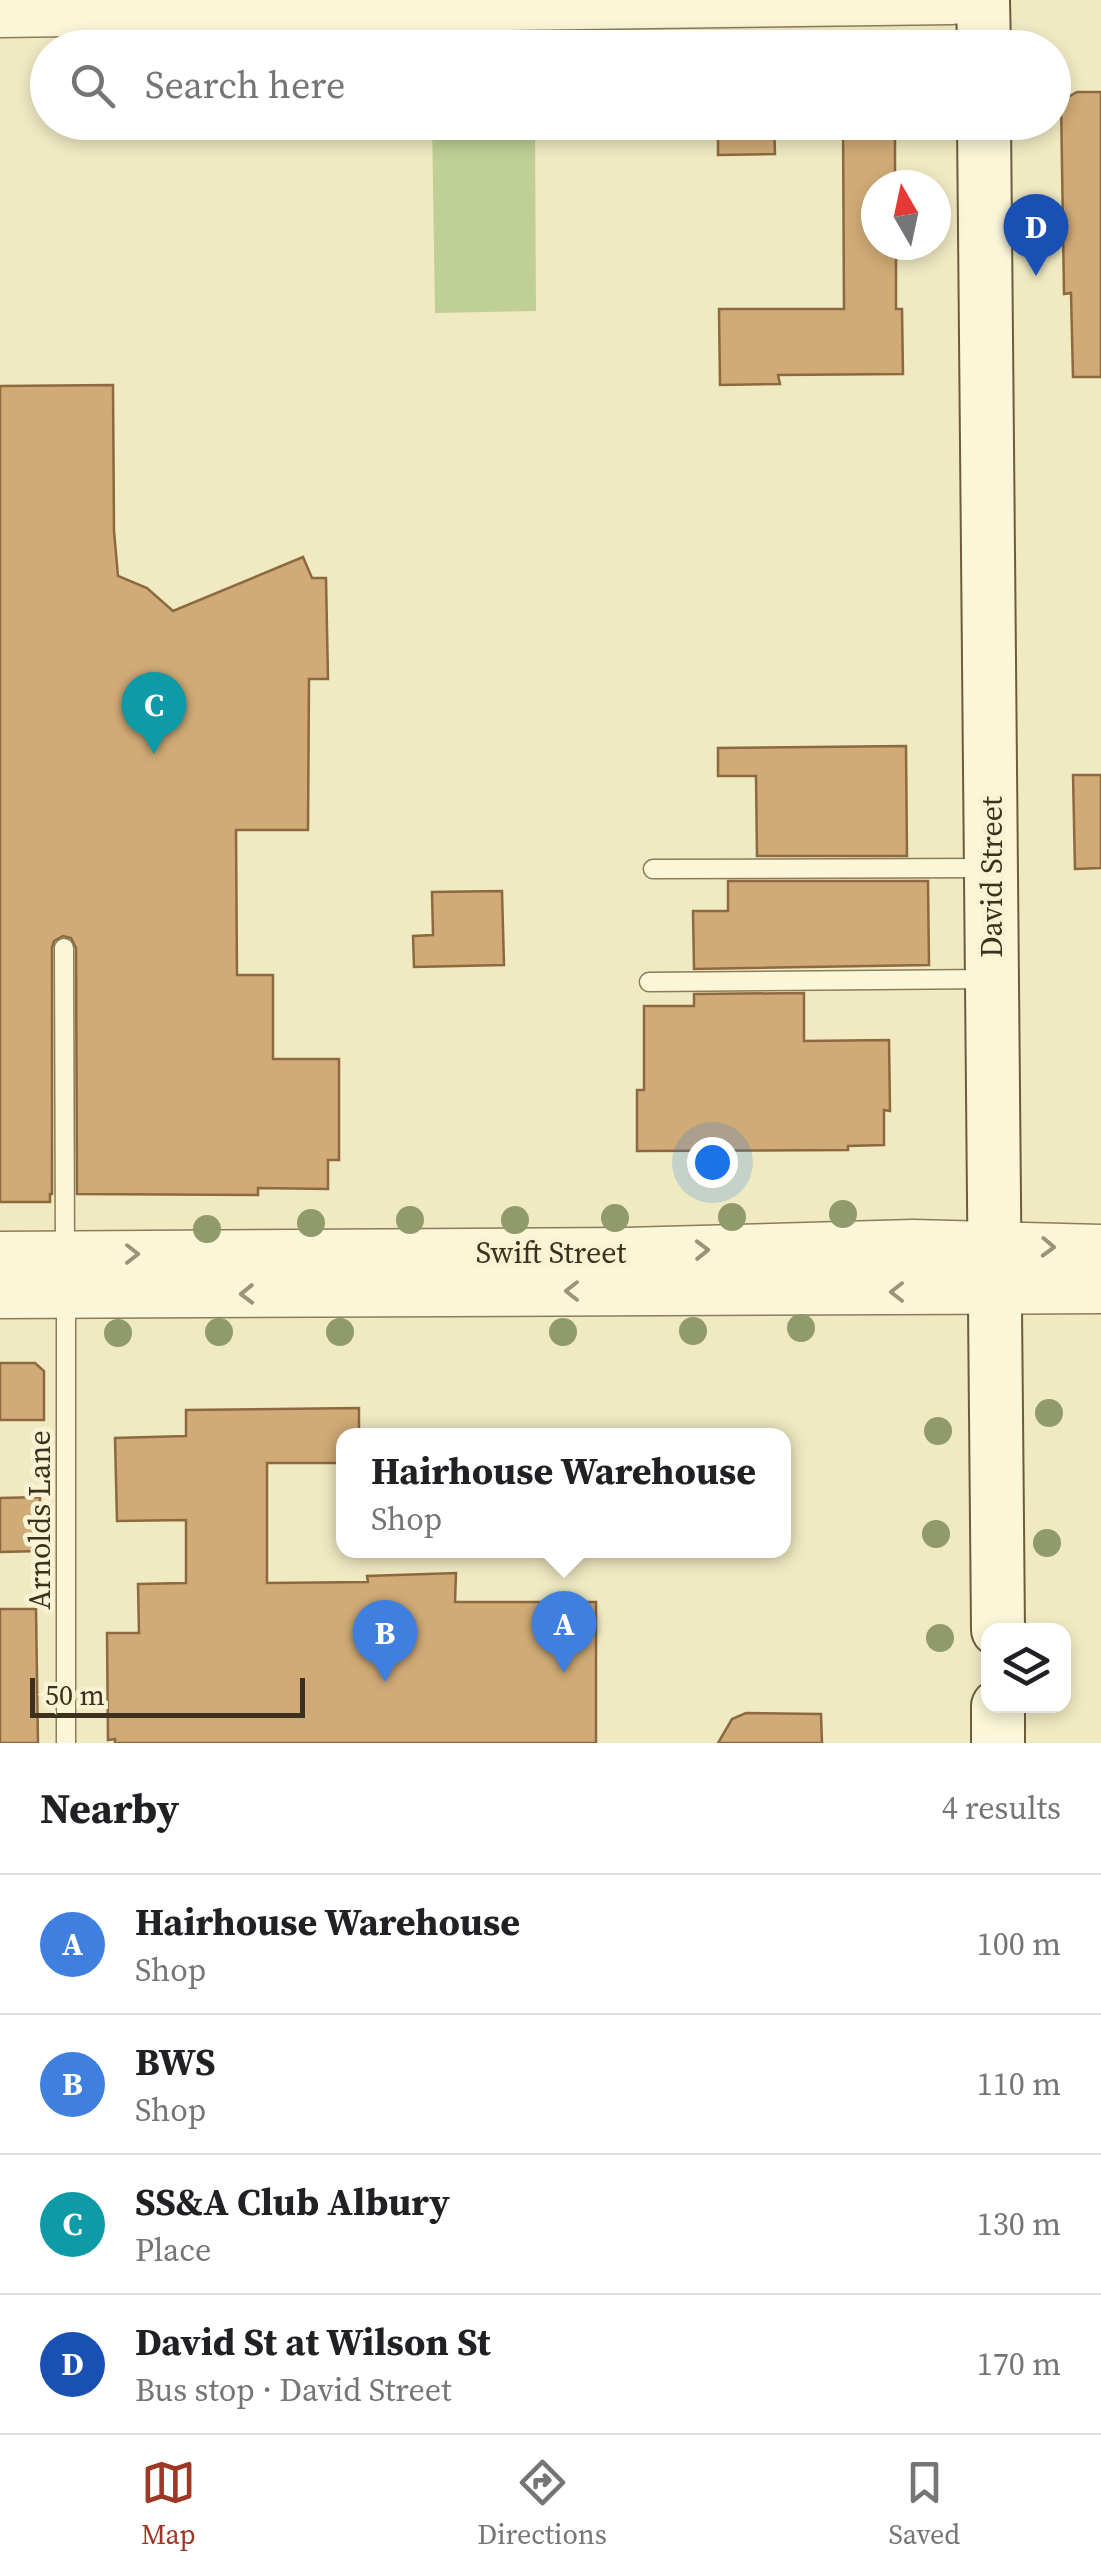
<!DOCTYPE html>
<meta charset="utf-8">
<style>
:root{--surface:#fff;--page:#f2f2f2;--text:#202124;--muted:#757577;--line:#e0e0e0;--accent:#9e3826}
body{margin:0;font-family:"Source Serif 4",serif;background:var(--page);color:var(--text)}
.controls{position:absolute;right:30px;bottom:30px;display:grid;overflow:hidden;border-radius:20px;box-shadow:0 5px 15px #0003}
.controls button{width:90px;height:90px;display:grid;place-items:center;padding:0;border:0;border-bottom:2px solid var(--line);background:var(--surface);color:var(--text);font:50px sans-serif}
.compass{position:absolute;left:861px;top:170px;width:90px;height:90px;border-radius:50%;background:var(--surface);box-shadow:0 5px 15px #0003;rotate:351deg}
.scale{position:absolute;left:30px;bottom:25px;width:275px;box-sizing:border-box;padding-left:10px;border:5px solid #3b311e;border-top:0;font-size:28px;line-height:35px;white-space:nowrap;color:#3b311e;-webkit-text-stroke:8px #f7f3d3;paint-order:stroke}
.you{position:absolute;left:712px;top:1162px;width:35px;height:35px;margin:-25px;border:8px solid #fff;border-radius:50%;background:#1a73e8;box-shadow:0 0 0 15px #1a73e833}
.badge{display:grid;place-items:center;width:65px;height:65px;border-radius:50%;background:var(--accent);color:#fff;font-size:32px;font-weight:700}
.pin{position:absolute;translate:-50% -82px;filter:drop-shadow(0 2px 5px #0008)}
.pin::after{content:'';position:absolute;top:52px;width:35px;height:30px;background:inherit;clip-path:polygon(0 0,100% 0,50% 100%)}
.popup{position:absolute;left:336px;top:1428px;width:455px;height:130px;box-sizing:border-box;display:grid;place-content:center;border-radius:20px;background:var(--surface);filter:drop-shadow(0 2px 8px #0005);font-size:32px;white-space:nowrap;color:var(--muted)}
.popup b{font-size:38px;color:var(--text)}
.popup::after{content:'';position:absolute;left:50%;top:100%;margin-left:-20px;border:20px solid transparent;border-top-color:var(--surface)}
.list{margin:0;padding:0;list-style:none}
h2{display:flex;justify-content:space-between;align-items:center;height:130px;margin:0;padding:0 40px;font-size:42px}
h2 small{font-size:32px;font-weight:400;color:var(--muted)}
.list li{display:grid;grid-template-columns:65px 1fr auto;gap:30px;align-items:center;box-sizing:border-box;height:140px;padding:0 40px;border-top:2px solid var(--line)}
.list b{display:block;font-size:38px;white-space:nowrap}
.list p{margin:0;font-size:32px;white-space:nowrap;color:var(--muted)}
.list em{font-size:32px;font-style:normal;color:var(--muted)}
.icon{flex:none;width:55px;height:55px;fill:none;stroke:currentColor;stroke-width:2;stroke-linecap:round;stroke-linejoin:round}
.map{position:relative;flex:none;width:1101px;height:1743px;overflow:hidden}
.search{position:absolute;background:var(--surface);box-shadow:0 5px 15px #0003;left:30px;right:30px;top:30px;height:110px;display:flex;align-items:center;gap:25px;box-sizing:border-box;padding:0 35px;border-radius:55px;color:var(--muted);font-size:38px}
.sheet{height:690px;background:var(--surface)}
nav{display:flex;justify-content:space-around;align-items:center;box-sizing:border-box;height:140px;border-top:2px solid var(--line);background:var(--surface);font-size:28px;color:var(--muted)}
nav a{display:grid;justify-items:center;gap:5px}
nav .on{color:var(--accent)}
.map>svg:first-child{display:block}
.green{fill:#bfcf96}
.building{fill:#d0ab77;stroke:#8c693e;stroke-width:2.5}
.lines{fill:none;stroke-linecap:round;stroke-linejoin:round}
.service-casing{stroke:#8c7c59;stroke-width:21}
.tertiary-casing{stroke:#8c7c59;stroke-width:51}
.secondary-casing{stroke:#6d5d3c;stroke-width:56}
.service{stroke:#faf6d7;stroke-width:18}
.tertiary{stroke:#faf6d7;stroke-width:48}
.secondary{stroke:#faf6d7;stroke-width:52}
.tree{fill:#909a6b}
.oneway{stroke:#9a947a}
.labels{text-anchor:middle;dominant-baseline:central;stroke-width:9;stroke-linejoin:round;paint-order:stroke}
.street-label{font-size:30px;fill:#3b311e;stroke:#f7f3d3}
</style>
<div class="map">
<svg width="1101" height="1743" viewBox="0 0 1101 1743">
<rect width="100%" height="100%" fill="#f0eac3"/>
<path class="green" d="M432,123H535L536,311L435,313Z"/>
<path class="building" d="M1077,92H1101V377H1073L1071,293L1064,294L1061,101Z
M718,122H774L775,154L718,155Z
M843,122H895V185H876V245H896V309H902L903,374L778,375L780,384L720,385L719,309H844Z
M113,385L114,531L118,576L147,588L173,611L303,557L312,578H326L328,679H309L308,830H236L237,975H273V1059H339V1160H328V1189L258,1188V1195L77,1194L76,948L71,938L63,936L54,941L52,948V1194H50V1202H0V386Z
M906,746L907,856H757L756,776H718V748Z
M1073,775H1101V868L1075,869Z
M728,881H928L929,965L694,969L693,911H728Z
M502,891L504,965L414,967L413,936L433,935L432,892Z
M804,993V1041L889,1040L890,1111L884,1110V1145L848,1146V1150L637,1151V1090H644V1006H694V994Z
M0,1363H35L44,1371V1420H0Z
M359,1408V1436H344V1463H267V1583L368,1582L367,1576L456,1573L455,1602H596V1743H115V1739L108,1740L107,1633H139L138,1584L186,1583V1520L117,1521L115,1438L186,1436V1410Z
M40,1497V1551L0,1552V1498Z
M0,1609H36L38,1743H0Z
M746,1713L821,1714L822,1743H718L732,1719Z"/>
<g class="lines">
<g class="service-casing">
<path id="service" d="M653,869L985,868
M64,948L65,1253
M649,982L988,979
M66,1743V1294"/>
</g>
<g class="tertiary-casing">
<path id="tertiary" d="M0,13L952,0
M0,1256L625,1252L913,1244L1101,1249
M0,1294L1101,1289"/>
</g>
<g class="secondary-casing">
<path id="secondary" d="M983,0L984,48
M984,122L998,1630
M998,1706V1743"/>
</g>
<use href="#service" class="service"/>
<use href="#tertiary" class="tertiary"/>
<use href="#secondary" class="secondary"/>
</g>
<g class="tree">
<circle cx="843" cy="1214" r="14"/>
<circle cx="732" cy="1217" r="14"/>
<circle cx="615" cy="1218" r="14"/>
<circle cx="410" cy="1220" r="14"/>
<circle cx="515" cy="1220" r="14"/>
<circle cx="311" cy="1223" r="14"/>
<circle cx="207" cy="1229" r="14"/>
<circle cx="801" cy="1328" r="14"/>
<circle cx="693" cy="1331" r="14"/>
<circle cx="219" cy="1332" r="14"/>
<circle cx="340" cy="1332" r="14"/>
<circle cx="563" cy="1332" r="14"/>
<circle cx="118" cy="1333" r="14"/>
<circle cx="1049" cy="1413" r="14"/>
<circle cx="938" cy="1431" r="14"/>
<circle cx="936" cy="1534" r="14"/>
<circle cx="1047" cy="1543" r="14"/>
<circle cx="940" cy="1638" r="14"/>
</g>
<defs><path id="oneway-chevron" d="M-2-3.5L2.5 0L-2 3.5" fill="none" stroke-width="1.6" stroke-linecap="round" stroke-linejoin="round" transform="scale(2.5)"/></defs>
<g class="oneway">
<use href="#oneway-chevron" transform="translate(1048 1247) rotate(2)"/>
<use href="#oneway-chevron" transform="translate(702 1250) rotate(-1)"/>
<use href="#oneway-chevron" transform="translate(132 1254)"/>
<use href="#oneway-chevron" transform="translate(572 1291) rotate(180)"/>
<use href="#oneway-chevron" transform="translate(897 1292) rotate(-180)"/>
<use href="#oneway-chevron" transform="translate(247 1294) rotate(179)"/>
</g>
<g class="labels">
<g class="street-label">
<text transform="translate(991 877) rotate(-90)">David Street</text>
<text x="551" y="1252">Swift Street</text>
<text transform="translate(39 1520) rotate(-90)">Arnolds Lane</text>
</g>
</g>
</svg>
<div class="controls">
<button><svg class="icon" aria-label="layers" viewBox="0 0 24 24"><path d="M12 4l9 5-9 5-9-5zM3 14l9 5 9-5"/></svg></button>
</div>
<svg class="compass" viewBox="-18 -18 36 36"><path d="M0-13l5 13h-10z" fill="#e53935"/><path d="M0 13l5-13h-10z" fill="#757577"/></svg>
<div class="scale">50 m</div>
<div class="you"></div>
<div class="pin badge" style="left:564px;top:1673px;background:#3f7fe0">A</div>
<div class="popup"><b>Hairhouse Warehouse</b>Shop</div>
<div class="pin badge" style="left:385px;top:1682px;background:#3f7fe0">B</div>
<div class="pin badge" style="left:154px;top:754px;background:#0f9aa8">C</div>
<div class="pin badge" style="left:1036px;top:276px;background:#1a4fb4">D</div>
<div class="search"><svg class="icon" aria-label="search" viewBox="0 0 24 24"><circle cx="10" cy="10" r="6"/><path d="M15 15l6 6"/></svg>Search here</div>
</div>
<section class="sheet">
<h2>Nearby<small>4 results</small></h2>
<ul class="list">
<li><span class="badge" style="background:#3f7fe0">A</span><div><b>Hairhouse Warehouse</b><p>Shop</p></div><em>100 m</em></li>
<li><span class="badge" style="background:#3f7fe0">B</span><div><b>BWS</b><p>Shop</p></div><em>110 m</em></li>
<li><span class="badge" style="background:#0f9aa8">C</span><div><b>SS&amp;A Club Albury</b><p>Place</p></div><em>130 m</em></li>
<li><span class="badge" style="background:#1a4fb4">D</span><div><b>David St at Wilson St</b><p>Bus stop · David Street</p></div><em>170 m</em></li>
</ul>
</section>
<nav>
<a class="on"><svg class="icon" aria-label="map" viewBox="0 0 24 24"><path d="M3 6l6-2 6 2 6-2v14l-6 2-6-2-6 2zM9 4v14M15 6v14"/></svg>Map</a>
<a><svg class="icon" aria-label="directions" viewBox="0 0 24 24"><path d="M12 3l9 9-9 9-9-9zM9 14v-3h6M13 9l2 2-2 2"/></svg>Directions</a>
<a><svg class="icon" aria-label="saved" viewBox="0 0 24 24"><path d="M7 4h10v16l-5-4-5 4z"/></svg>Saved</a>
</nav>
